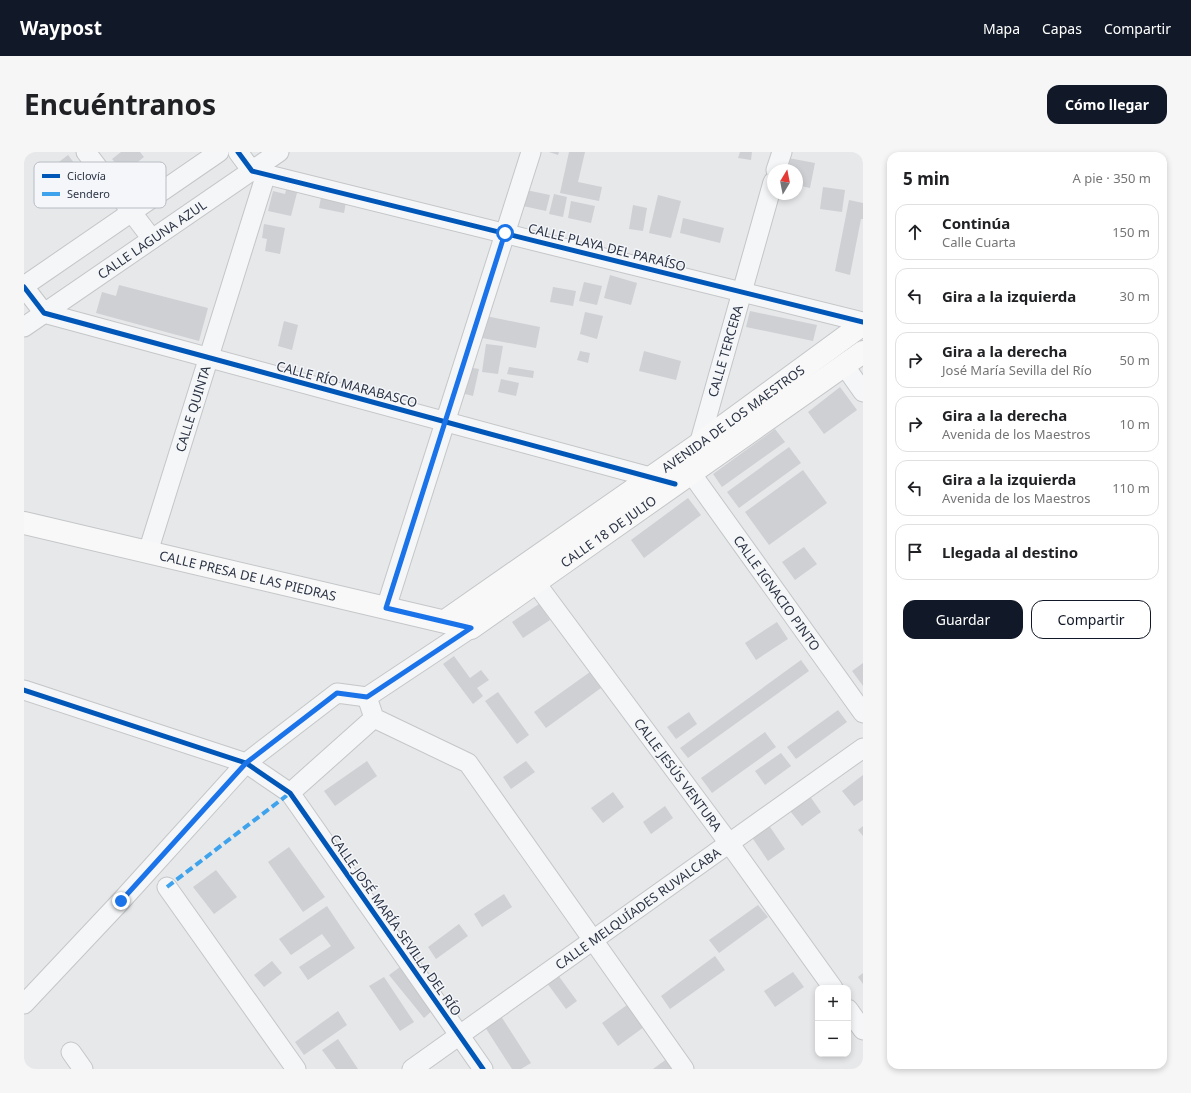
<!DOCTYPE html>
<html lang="es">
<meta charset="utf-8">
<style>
:root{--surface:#fff;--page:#f6f6f6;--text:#202124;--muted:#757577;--line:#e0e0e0;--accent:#111827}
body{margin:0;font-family:"Noto Sans",sans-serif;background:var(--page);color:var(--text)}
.controls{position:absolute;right:12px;bottom:12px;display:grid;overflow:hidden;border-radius:8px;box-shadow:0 2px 6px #0003}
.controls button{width:36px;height:36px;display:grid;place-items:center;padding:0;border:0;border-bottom:1px solid var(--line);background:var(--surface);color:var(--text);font:20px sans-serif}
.compass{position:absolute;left:743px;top:12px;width:36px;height:36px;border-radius:50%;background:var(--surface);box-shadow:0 2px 6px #0003;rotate:10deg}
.stop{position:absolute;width:12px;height:12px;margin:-9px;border:3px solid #1a73e8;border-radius:50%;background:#fff}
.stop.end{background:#1a73e8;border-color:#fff;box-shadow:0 1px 4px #0008}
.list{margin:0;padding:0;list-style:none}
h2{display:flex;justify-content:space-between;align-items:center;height:52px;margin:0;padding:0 16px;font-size:17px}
h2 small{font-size:13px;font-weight:400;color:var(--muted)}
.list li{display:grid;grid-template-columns:26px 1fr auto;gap:12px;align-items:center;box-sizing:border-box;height:56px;margin:0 8px 8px;padding:0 8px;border:1px solid var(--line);border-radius:12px}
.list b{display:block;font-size:15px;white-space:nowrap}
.list p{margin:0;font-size:13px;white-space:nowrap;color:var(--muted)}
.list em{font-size:13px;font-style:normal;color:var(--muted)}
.actions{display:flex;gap:8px;padding:12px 16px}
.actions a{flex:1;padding:9px 0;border:1px solid var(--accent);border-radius:12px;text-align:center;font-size:14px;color:var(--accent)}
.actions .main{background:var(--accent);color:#fff}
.icon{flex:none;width:22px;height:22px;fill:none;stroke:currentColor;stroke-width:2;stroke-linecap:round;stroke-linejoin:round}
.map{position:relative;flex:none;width:839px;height:917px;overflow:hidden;border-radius:12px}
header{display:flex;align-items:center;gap:24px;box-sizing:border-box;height:56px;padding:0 20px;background:var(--accent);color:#fff}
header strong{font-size:19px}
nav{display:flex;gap:22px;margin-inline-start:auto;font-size:14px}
.intro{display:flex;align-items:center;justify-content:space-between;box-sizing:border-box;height:96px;padding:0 24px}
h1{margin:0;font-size:28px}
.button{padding:10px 18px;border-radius:12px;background:var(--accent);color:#fff;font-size:14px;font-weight:700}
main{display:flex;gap:24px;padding:0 24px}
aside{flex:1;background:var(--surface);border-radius:12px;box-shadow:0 2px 6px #0003}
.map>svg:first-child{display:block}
.building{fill:#ced0d3}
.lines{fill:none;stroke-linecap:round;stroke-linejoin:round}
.street-casing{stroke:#c4c6c8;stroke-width:21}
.secondary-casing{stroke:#c4c6c8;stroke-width:24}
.street{stroke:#f5f6f7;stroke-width:19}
.secondary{stroke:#f8f8f8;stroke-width:22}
.quiet{stroke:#3ea3ec;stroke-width:4;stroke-dasharray:8 4;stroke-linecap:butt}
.cycleway-casing{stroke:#f4f6f9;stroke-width:8}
.cycleway{stroke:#0057b8;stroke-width:5}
.route{stroke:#1a73e8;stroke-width:5}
.labels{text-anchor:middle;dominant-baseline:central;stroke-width:3;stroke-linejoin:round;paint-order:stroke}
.street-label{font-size:13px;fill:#2b3445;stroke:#f4f6f9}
.key{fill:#f4f6f9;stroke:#b8bcc3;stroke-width:1}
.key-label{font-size:11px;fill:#2b3445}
</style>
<header>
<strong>Waypost</strong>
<nav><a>Mapa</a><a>Capas</a><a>Compartir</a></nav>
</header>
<div class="intro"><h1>Encuéntranos</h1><a class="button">Cómo llegar</a></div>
<main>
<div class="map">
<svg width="839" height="917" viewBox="0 0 839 917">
<rect width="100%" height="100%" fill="#e6e8ea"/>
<path class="building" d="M97,0H116L120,5L100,21L88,7Z
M525,0H535L534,3Z
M545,0H561L554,30L578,35L575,49L536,41Z
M716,0H728L727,8L714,6Z
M44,3L72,39L59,49L31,13Z
M759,5L791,11L786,36L773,33V18H756Z
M263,34L274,37L267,64L244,59L249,39L261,42Z
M799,35L821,38L818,60L796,57Z
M502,38L526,43L522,59L499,54Z
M298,40L323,45L320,61L295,56Z
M530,42L543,45L539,65L525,62Z
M634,43L657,49L647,86L625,81Z
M825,48L839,51V67H837L826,123L811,119Z
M547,49L571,54L567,71L544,66Z
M609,53L623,56L619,79L605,77Z
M659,66L700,76L696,91L656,81Z
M240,72L261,76L256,102L241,99L243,87L238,86Z
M586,123L613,131L607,153L580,146Z
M560,130L578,134L573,153L555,149Z
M95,133L184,156L175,189L72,161L78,140L92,144Z
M529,135L552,139L549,154L526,150Z
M726,159L793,173L789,189L722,175Z
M561,160L579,164L573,187L556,182Z
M462,164L516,175L512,196L458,186Z
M260,169L274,173L268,198L254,194Z
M462,192L479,194L474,222L458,220Z
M556,199L566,201L564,211L553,208Z
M620,199L657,209L652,228L615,219Z
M443,215L455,217L449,244L437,241Z
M485,215L510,219L509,226L483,222Z
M477,227L495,231L492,244L474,240Z
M816,235L833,258L800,282L784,260Z
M751,277L761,290L698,335L689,322Z
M765,295L777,311L715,356L703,340Z
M779,318L803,351L745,393L721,360Z
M664,346L677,363L620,406L607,388Z
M780,395L793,412L771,428L758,410Z
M515,452L526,468L499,486L488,470Z
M753,470L764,487L732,508L721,491Z
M430,504L446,526L457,518L465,528L453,536L459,544L449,552L419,512Z
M777,508L785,519L664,606L656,596Z
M839,511V534L828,519Z
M566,520L577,536L522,576L510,560Z
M474,540L505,583L493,592L461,549Z
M814,558L823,570L772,607L763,595Z
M665,560L673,572L652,587L643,575Z
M741,580L752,595L688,641L677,626Z
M757,601L767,614L741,633L731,619Z
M343,609L353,624L311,654L300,639Z
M502,609L511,620L487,637L479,625Z
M839,623V648L830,654L818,639Z
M589,640L600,655L579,671L567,656Z
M783,640L797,660L778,674L763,655Z
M641,654L649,666L627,682L619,670Z
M742,669L761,697L744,709L725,681Z
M839,674V684L834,678Z
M265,695L301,745L279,760L244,710Z
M192,718L213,745L190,762L169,735Z
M480,742L488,755L458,775L450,762Z
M734,753L744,765L695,801L685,788Z
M303,754L331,796L284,828L275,815L307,794L298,782L267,803L255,787Z
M435,772L444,784L412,807L404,795Z
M691,804L701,818L646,857L637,844Z
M248,809L258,821L240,835L230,823Z
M376,815L410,857L400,866L365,823Z
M531,819L553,849L542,857L520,827Z
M769,820L780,835L751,855L740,839Z
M839,821V832L834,825Z
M360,825L390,870L376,879L345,834Z
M603,853L620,875L594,894L578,871Z
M314,859L323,873L280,903L271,890Z
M475,861L507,911L497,917H488L459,872Z
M314,887L334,917H312L298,898Z
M644,906L652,917H629Z"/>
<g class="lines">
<g class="street-casing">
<g id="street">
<path d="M62,0L128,87"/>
<path d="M214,0L228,19L839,170"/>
<path d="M752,18L758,0"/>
<path id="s1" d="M749,30L667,321L839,561"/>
<path d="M0,134L195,0"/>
<path d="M0,135L20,161L637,328"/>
<path id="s2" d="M0,175L255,0"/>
<path d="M820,213L839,240"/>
<path id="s3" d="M124,400L242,22"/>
<path id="s4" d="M511,430L705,691L809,836"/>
<path d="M362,456L507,0"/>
<path d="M0,538L222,611L266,641L459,917"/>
<path d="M343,545L350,566L444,611L660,917"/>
<path d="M343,545L447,476"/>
<path d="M266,641L350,566"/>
<path d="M143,735L272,917"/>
<path d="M0,852L97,749L222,611L313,541L343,545"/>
<path d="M824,857L839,878"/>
<path d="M47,900L59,917"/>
<path id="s5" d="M388,917L839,596"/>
</g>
</g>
<g class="secondary-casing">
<g id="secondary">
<path id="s6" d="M0,371L447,476L839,200"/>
<path id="s7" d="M421,469L675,292L839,172"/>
</g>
</g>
<use href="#street" class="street"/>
<use href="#secondary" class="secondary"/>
<path class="quiet" d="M143,735L266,641"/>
<g class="cycleway-casing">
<path id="cycleway" d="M214,0L228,19L839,170
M0,135L20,161L651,332
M0,538L222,611L266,641L459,917"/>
</g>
<use href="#cycleway" class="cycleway"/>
</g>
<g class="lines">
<path class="route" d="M97,749L222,611L313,541L343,545L447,476L362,456L481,81"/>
</g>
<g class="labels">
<g class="street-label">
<text stroke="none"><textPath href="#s2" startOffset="155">CALLE LAGUNA AZUL</textPath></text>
<text transform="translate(583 95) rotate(14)">CALLE PLAYA DEL PARAÍSO</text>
<text transform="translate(701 199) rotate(-74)">CALLE TERCERA</text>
<text transform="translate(323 232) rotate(15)">CALLE RÍO MARABASCO</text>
<text stroke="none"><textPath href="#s3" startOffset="150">CALLE QUINTA</textPath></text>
<text stroke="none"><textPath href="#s7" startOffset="352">AVENIDA DE LOS MAESTROS</textPath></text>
<text stroke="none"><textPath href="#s6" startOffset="627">CALLE 18 DE JULIO</textPath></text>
<text stroke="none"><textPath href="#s6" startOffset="230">CALLE PRESA DE LAS PIEDRAS</textPath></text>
<text stroke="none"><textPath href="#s1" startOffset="450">CALLE IGNACIO PINTO</textPath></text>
<text stroke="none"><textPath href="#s4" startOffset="240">CALLE JESÚS VENTURA</textPath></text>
<text stroke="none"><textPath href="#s5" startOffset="277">CALLE MELQUÍADES RUVALCABA</textPath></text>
<text transform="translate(372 773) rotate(55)">CALLE JOSÉ MARÍA SEVILLA DEL RÍO</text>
</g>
</g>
<rect x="10" y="10" width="132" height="46" rx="6" class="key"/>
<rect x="18" y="22" width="18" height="4" fill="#0057b8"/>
<rect x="18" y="40" width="18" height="4" fill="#3ea3ec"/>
<g class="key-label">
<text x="43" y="28">Ciclovía</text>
<text x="43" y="46">Sendero</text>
</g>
</svg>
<div class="controls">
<button>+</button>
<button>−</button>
</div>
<svg class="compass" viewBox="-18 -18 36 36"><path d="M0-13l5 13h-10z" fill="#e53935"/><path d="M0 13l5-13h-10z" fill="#757577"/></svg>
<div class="stop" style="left:481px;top:81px"></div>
<div class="stop end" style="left:97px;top:749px"></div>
</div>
<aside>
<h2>5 min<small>A pie · 350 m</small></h2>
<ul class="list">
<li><svg class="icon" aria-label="ahead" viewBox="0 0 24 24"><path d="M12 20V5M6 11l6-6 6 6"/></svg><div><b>Continúa</b><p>Calle Cuarta</p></div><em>150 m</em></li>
<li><svg class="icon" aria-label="left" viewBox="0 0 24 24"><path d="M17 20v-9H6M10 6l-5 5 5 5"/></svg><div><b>Gira a la izquierda</b></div><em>30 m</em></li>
<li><svg class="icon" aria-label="right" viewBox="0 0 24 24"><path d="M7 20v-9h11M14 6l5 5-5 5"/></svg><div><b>Gira a la derecha</b><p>José María Sevilla del Río</p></div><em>50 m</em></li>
<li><svg class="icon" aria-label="right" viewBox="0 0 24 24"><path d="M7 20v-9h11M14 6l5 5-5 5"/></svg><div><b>Gira a la derecha</b><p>Avenida de los Maestros</p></div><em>10 m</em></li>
<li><svg class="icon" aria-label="left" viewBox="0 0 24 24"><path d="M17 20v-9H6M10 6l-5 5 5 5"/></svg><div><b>Gira a la izquierda</b><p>Avenida de los Maestros</p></div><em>110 m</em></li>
<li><svg class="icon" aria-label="arrive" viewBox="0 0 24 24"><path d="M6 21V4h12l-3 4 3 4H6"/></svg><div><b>Llegada al destino</b></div></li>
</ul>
<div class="actions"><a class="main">Guardar</a><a>Compartir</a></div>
</aside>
</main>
